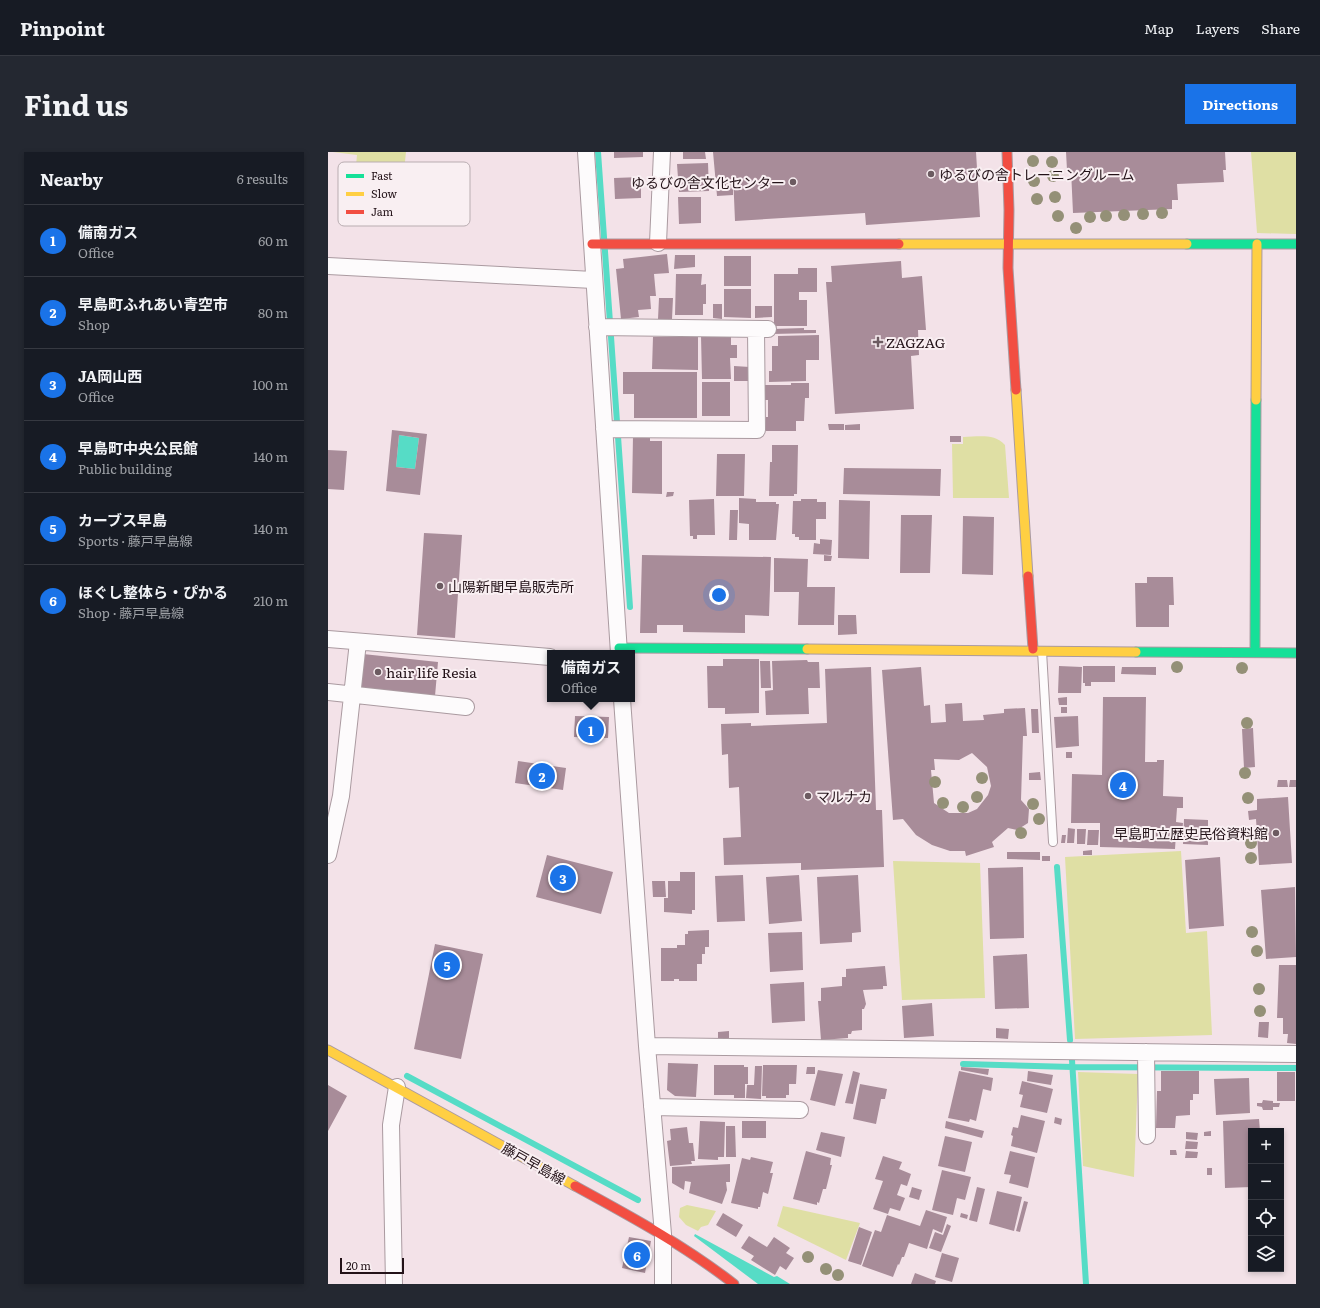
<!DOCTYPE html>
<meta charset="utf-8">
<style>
:root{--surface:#171b24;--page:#242831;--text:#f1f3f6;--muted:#9ea1a6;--line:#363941;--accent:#1a73e8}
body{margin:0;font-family:Literata,"Noto Sans JP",serif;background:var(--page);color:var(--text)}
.controls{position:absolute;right:12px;bottom:12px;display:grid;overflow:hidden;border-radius:0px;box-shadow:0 2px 6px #0003}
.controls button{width:36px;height:36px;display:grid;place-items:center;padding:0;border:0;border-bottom:1px solid var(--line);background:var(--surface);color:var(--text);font:20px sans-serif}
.scale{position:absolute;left:12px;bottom:10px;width:64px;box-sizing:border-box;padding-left:4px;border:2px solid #231218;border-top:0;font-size:11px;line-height:14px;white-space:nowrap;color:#231218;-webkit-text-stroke:3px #f9eff2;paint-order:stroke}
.you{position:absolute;left:391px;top:443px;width:14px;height:14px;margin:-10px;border:3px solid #fff;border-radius:50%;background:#1a73e8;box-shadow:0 0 0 6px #1a73e833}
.badge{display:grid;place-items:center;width:26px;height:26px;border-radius:50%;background:var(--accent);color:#fff;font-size:13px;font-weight:700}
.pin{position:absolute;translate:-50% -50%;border:2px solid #fff;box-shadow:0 1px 4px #0006}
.popup{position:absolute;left:219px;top:498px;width:88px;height:52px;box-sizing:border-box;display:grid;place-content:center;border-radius:0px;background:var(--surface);filter:drop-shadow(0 1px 3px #0005);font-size:13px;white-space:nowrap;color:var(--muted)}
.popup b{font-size:15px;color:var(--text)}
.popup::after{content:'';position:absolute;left:50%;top:100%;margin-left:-8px;border:8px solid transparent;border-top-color:var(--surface)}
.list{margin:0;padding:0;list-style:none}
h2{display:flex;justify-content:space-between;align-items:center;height:52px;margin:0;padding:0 16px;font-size:17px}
h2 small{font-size:13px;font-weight:400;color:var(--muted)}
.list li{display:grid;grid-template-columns:26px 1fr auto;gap:12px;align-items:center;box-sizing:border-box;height:72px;padding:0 16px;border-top:1px solid var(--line)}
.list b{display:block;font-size:15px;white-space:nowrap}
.list p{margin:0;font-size:13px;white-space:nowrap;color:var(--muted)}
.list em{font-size:13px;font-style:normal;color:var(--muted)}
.icon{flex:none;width:22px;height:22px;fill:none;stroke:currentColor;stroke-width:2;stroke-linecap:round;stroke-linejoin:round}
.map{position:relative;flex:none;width:968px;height:1132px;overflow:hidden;border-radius:0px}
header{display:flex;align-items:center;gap:24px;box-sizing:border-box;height:56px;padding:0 20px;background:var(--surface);border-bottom:1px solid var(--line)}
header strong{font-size:19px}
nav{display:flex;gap:22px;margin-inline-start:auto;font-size:14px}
.intro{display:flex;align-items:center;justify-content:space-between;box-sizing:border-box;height:96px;padding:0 24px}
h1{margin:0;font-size:28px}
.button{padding:10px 18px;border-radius:0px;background:var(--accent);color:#fff;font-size:14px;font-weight:700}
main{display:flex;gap:24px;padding:0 24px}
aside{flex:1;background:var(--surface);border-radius:0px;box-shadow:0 2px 6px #0003}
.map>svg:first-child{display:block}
.green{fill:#dfdfa4}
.water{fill:#56dcc6}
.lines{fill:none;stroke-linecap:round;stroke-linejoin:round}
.stream{stroke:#56dcc6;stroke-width:6}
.building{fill:#a88c99;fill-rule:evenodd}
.lane-casing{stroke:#aa9aa0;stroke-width:10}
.street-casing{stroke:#aa9aa0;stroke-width:18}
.fast-casing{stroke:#aa9aa0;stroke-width:11}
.slow-casing{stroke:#aa9aa0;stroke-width:11}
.jam-casing{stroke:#aa9aa0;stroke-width:11}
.lane{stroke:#fdfbfc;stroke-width:8}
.street{stroke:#fdfbfc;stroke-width:16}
.fast{stroke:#16e098;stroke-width:9}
.slow{stroke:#ffcf43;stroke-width:9}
.jam{stroke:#f24e42;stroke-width:9}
.tree{fill:#949077}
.poi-dot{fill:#6c5b61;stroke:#f9eff2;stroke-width:1.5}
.labels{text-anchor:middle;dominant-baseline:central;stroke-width:4;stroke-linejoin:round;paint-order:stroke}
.poi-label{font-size:14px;fill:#231218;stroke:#f9eff2;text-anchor:start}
.street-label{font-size:14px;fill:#231218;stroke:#f9eff2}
.key{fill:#f9eff2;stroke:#b9adb1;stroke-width:1}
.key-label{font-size:11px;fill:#231218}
</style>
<header>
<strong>Pinpoint</strong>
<nav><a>Map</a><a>Layers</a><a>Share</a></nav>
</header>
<div class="intro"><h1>Find us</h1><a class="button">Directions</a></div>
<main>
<aside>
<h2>Nearby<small>6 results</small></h2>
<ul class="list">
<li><span class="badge">1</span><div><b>備南ガス</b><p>Office</p></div><em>60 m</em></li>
<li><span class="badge">2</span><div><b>早島町ふれあい青空市</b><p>Shop</p></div><em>80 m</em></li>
<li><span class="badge">3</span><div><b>JA岡山西</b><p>Office</p></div><em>100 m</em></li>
<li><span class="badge">4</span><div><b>早島町中央公民館</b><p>Public building</p></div><em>140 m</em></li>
<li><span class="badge">5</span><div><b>カーブス早島</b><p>Sports · 藤戸早島線</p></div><em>140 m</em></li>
<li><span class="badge">6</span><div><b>ほぐし整体ら・ぴかる</b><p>Shop · 藤戸早島線</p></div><em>210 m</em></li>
</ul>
</aside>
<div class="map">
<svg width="968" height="1132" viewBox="0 0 968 1132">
<rect width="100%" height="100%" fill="#f3e2e8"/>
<path class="green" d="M5,0H78L71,66L23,64L29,3Z
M923,0H968V82L929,81Z
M635,285C650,285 666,281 677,293L681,346H625L624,292H635Z
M853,699L858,781L879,779L884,883L747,887L737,705Z
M565,709L652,711L657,846L574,848Z
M750,920L810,922L806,1025L755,1014Z
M359,1053L388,1059L380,1073L373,1075L370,1079L358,1073L351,1065L352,1056Z
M455,1054L532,1071L518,1108L449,1074Z"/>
<path class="water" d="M71,283L91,286L87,317L68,315Z
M367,1082L446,1125L449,1124L462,1132H430L366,1084Z"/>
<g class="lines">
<path class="stream" d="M270,0L302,455
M729,715L742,888
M744,908L758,1132
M635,912L744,915L968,916
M79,924L310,1048"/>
</g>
<path class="building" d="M286,0H315V5L286,6Z
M355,0H377L378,7H355Z
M385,0H648L652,65L538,73L537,61L407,69L405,22V43L389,44Z
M738,0H897L898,18H895L896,30L849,32L850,48H844V57L745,61L743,18H739Z
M380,11L381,39L351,40L349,12Z
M313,25V46L287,47L286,26Z
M350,45H373V71L351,72Z
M339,102L341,121L326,122L328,144H322L323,157L310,158L311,165L293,167L288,117L296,116L295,107Z
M347,103H367V115L346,117Z
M396,104H423V134H396Z
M573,109L574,126L594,124L598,178H590L591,203L583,204L586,257L507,262L498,130H504L503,114Z
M470,116H489V140H471V148H479V174H446V122H470Z
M348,122H374L373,133L378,132V152H375V163H347Z
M396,137H423V166L396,165Z
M331,146H345L344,167H330Z
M385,152H394V167L385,166Z
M427,154H444V165L427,166Z
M476,176V178H488V181L444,182V177Z
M491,183V208H478V229L441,230V219H444V194H450V184Z
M373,184H403V193H409V206H402L403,227H374Z
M325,185H370V218L324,217Z
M406,214L422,215L421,229H406Z
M295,220H369V266H306V242H295Z
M374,230H402V264H374Z
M463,231H481V246H477L476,269H468V279H438V265H440V248H437V233H463Z
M500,272H516V278H501Z
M532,272V278H517V273Z
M64,278L99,282L92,343L58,339ZM71,283L91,286L87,317L68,315Z
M305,284H322V289H334V342L304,341Z
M622,284H633V290H622Z
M444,293H470L469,342H466V344H441L442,310H444Z
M0,298L19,299L16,338L0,337Z
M389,302H417L416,344H388Z
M516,316L613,317L612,344L515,342Z
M339,340H346L345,344L338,345Z
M411,346L428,347V350H448V352H451L448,388H421V372L411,371Z
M386,347L387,383H369V387H365V384H362L361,348Z
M473,347H489V350H498V367H488V388H471V385H467V382H464L465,349H473Z
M511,348L542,349L541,407L510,406Z
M402,358H410L409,388H401Z
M573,363H604L602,421H572Z
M635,364L666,365L665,423L634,422Z
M96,381L134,383L127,486L89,483Z
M492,387L504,388L503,403L485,402L486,391L492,392Z
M314,403L443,405L441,464L417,463V481L355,480V473H329V481H312Z
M496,403L504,404L503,409H496Z
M446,406L480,407L479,435H507L506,473H470L471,440H446Z
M819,425H845L846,453H841V475H808L807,431H819Z
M510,463H528L529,482L510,483Z
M35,502L110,510L107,544L31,536Z
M395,507H431V561L397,562V556H380L379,514H395Z
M479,508L480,510H491L492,536H480L481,562L438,563L437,539L445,538L444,509Z
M432,509H442L443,536H433Z
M731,514L754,515L753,541H730Z
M755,514H787V530H763V534H757V531H755Z
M543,515L548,658H554L556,715L473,718V711L396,713L395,686L413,685L411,635L401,636L400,602L394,603L393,572L423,571V574L499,571L497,517Z
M593,515L596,554L602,553L603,571L618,570L617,552L634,551L635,569L656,568L655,563L676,561V557L697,556L699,584H695L693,648L701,657L700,671L689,678L680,676L664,690L666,695L638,704L637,699H622L604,693L588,683L575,667L565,668L554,518ZM644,601L659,615L663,634L660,643L649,657L640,661H621L606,651L603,618H607L606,607L631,608Z
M794,515H828V523L793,522Z
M739,545V553H731L730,546Z
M775,545H818L817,610H829V608H836L835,644L855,645V656H849L848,670L855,671L854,682H848L847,697L772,695V671H743L744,622L774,623Z
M733,555H739V561H733Z
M703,557H710L711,581H704Z
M247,564L281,565L280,586L246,585Z
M750,564L751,594L728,596L726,565Z
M925,576L927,615L916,616L914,577Z
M738,600H744V606H738Z
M190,609L238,616L235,638L187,631Z
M712,620L713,628H701V621Z
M950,628H959L960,635H949Z
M962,628H968V635H961Z
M960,645L964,711L931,713L928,667L921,668L920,659L929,658V647Z
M856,667L880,668V693L855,692Z
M740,676L747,677L746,691H739Z
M749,677H758L757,692H749Z
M760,678H771L770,693H759Z
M734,683H738L737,691H733Z
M764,698V703H755V699Z
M679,700H712V708L679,707Z
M219,703L285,720L273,762L208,745Z
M714,704H722V709H714Z
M892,705L896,774L861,777L857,708Z
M695,715L696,786L662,787L660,716Z
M352,720H367V758H364V762L336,760V746H340V729H352Z
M415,723L417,769L389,770L387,724Z
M471,723L474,769L441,772L438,725Z
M530,723L533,780L524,781V790L492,792L489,725Z
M324,729H337L338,745H325Z
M967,735L968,805L938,807L933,738Z
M381,778V795H377V802H374V812H369V829H351V827H346V829H333V796H349V793H357V782H360V779Z
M474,780L475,818L442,820L440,781Z
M107,792L155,802L133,907L86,897Z
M699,802L701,856L667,857L665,804Z
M951,813H968V892L959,891L960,882H955V866H949Z
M557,814L559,834H555V837L535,838L538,852L536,857H534V878L524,879L523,882H520V886L493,888L490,849H493V836L514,834V825H518V817Z
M476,830L477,869L444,871L442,832Z
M604,851L606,884L576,886L574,854Z
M931,870H941L940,886L930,885Z
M668,876L681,877L680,887L668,886Z
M401,879V886H390V880Z
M340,911L370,912L368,945L347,944L339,938Z
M386,913H416V915H420V932H417V946H406V943H386Z
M435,913H469L468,932H461V943H458V946H438V944H434Z
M427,914H434L433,947L418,946L419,933H426Z
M479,915H487V922H478Z
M633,915L661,917L660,923L633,918Z
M490,918L515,922L507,954L482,948Z
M525,919L532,921L525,952L517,951Z
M631,919L665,926L663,939L655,937L648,969L642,967L641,970L620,966Z
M700,919L725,923L723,933L699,929Z
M833,919H871V942H865V948H862V963L848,964L847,976H828L829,939H833Z
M949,920H967V949H949Z
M921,926L922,961L888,963L886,927Z
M694,929L725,937L719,961L692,955L695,943L691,942Z
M532,932L559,937L557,947H553L548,972L525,967Z
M0,933L19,944L0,979Z
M935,948L945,949V951H952L951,955H945V958H935L934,955L929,954V951H934Z
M693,963L717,969L709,1001L683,994L685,984L683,983L685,975L690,976Z
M727,965L734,967L733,973L726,971Z
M931,967L932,979H923V1035L897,1036L895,969Z
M372,969L397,970L396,1005H390V1008L370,1007Z
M414,969H438V986H414Z
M618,969L656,979L654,986L617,976Z
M398,974H407L408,1005H398Z
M359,975L361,991H365L367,1009H363L364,1012L342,1014L339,989L343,988L342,977Z
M883,979V984H876V980Z
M493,980L517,985L513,1005L488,998Z
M858,980L870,981L869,988L858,987Z
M617,984L644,990L637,1020L610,1014Z
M858,989L870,990L869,997H857Z
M842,998H848L849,1003H842Z
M478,999L503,1006L502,1013H504L498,1037H495L491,1051L489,1050V1053L465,1047Z
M682,999L707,1005L700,1036L681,1031L683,1023L676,1022Z
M858,999L870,1000L869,1006H857Z
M555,1004L574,1010L571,1017L583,1022L579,1034L573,1032L569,1043L577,1046L572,1059L562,1056L560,1062L545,1057L555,1029L547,1027Z
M423,1005L445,1010L442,1021H445L440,1042L435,1040L432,1055H430V1057L403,1051L414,1006L422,1008Z
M402,1012V1030H398L399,1038L394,1052L361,1041L363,1030L357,1029L356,1038L344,1031V1015Z
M879,1016H884V1023H879Z
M614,1018L643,1025L637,1048L629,1046L625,1063L604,1058Z
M584,1035L594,1038L591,1048L581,1045Z
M649,1035L657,1037L649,1070L641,1068Z
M669,1039L694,1045L686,1079L661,1072Z
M696,1049L700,1050L692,1080L688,1079Z
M598,1058L619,1065L614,1081L605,1077L599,1097L581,1091L576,1105H574L571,1113L570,1112L565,1125L534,1114L547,1078L553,1080L559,1063L592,1074Z
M395,1061L415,1073L408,1085L388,1073Z
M633,1061L640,1063L639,1067L632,1065Z
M619,1072L623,1074L613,1100L601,1096L607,1080L615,1083Z
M531,1075L544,1080L533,1113L520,1109Z
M421,1084L439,1095L446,1085L462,1096L458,1101L466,1106L458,1118L452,1114L447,1123L423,1108L426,1104L413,1096Z
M301,1085L323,1089L317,1121L294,1116Z
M614,1101L631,1106L624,1130L607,1125Z
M587,1121L608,1129L607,1132H583Z"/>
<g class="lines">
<g class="lane-casing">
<path id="lane" d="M714,499L725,690"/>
</g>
<g class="street-casing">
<path id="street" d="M258,0L291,501
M330,91L334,0
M0,114L265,128
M269,175L440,177
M276,277L429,278L428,177
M0,487L222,505
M0,540L138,555
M294,547L319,894L335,1082V1132
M0,703L13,644L30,490
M319,894L968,902
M818,900L819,984
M324,955L472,958
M66,1132L63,973L69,935"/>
</g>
<g class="fast-casing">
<path id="fast" d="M859,92H968
M291,496L479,497
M808,500L968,501
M927,500L928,248"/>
</g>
<g class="slow-casing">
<path id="slow" d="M571,92H859
M688,238L700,424
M928,248L929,92
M479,497L808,500
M0,898L247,1034"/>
</g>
<g class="jam-casing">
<path id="jam" d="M679,0L681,58L680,116L688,238
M264,92H571
M700,424L705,497
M247,1034C302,1064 356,1093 406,1132"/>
</g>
<use href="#lane" class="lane"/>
<use href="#street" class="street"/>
<use href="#fast" class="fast"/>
<use href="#slow" class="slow"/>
<use href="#jam" class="jam"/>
</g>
<g class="tree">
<circle cx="705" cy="9" r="6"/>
<circle cx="724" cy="10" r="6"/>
<circle cx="725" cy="24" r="6"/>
<circle cx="706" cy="29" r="6"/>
<circle cx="727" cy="45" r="6"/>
<circle cx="709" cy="47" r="6"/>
<circle cx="834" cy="61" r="6"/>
<circle cx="815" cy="62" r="6"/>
<circle cx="796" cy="63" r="6"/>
<circle cx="730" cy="64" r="6"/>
<circle cx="778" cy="64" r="6"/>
<circle cx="762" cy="65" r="6"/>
<circle cx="748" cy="76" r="6"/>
<circle cx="849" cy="515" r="6"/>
<circle cx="914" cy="516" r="6"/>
<circle cx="919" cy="571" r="6"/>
<circle cx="917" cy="621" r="6"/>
<circle cx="654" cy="626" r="6"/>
<circle cx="607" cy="630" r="6"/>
<circle cx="649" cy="645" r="6"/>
<circle cx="920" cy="646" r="6"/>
<circle cx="615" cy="651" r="6"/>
<circle cx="705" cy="652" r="6"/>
<circle cx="635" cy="655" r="6"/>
<circle cx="711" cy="667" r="6"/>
<circle cx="693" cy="681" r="6"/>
<circle cx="923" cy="691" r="6"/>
<circle cx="923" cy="706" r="6"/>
<circle cx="924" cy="780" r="6"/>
<circle cx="929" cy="799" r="6"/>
<circle cx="931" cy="837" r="6"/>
<circle cx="932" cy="859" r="6"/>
<circle cx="480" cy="1105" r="6"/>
<circle cx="498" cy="1117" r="6"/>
<circle cx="510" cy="1123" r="6"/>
</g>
<g class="poi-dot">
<circle cx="603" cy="22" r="4"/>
<circle cx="465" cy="30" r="4"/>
<path d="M548 184h4v4h4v4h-4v4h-4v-4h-4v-4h4z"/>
<circle cx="112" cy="434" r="4"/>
<circle cx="50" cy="520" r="4"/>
<circle cx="480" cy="644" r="4"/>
<circle cx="948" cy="681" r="4"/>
</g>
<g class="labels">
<g class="poi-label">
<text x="611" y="22">ゆるびの舎トレーニングルーム</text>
<text x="457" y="30" text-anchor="end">ゆるびの舎文化センター</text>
<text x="558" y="190">ZAGZAG</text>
<text x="120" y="434">山陽新聞早島販売所</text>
<text x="58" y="520">hair life Resia</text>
<text x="488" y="644">マルナカ</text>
<text x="940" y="681" text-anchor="end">早島町立歴史民俗資料館</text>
</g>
<g class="street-label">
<text transform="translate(206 1011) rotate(29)">藤戸早島線</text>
</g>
</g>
<rect x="10" y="10" width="132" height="64" rx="6" class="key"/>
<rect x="18" y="22" width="18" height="4" fill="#16e098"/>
<rect x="18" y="40" width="18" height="4" fill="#ffcf43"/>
<rect x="18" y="58" width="18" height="4" fill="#f24e42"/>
<g class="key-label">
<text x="43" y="28">Fast</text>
<text x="43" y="46">Slow</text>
<text x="43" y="64">Jam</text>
</g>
</svg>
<div class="controls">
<button>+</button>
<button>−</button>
<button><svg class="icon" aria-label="locate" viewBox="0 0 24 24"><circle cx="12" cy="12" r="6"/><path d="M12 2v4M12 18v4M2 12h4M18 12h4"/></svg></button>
<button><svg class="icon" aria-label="layers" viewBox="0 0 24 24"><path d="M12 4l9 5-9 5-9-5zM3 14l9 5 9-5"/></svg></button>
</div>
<div class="scale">20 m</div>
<div class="you"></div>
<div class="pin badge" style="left:263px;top:578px">1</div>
<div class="popup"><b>備南ガス</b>Office</div>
<div class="pin badge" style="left:214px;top:624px">2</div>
<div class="pin badge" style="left:235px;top:726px">3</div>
<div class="pin badge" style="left:795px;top:633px">4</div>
<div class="pin badge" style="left:119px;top:813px">5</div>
<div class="pin badge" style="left:309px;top:1103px">6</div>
</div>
</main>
